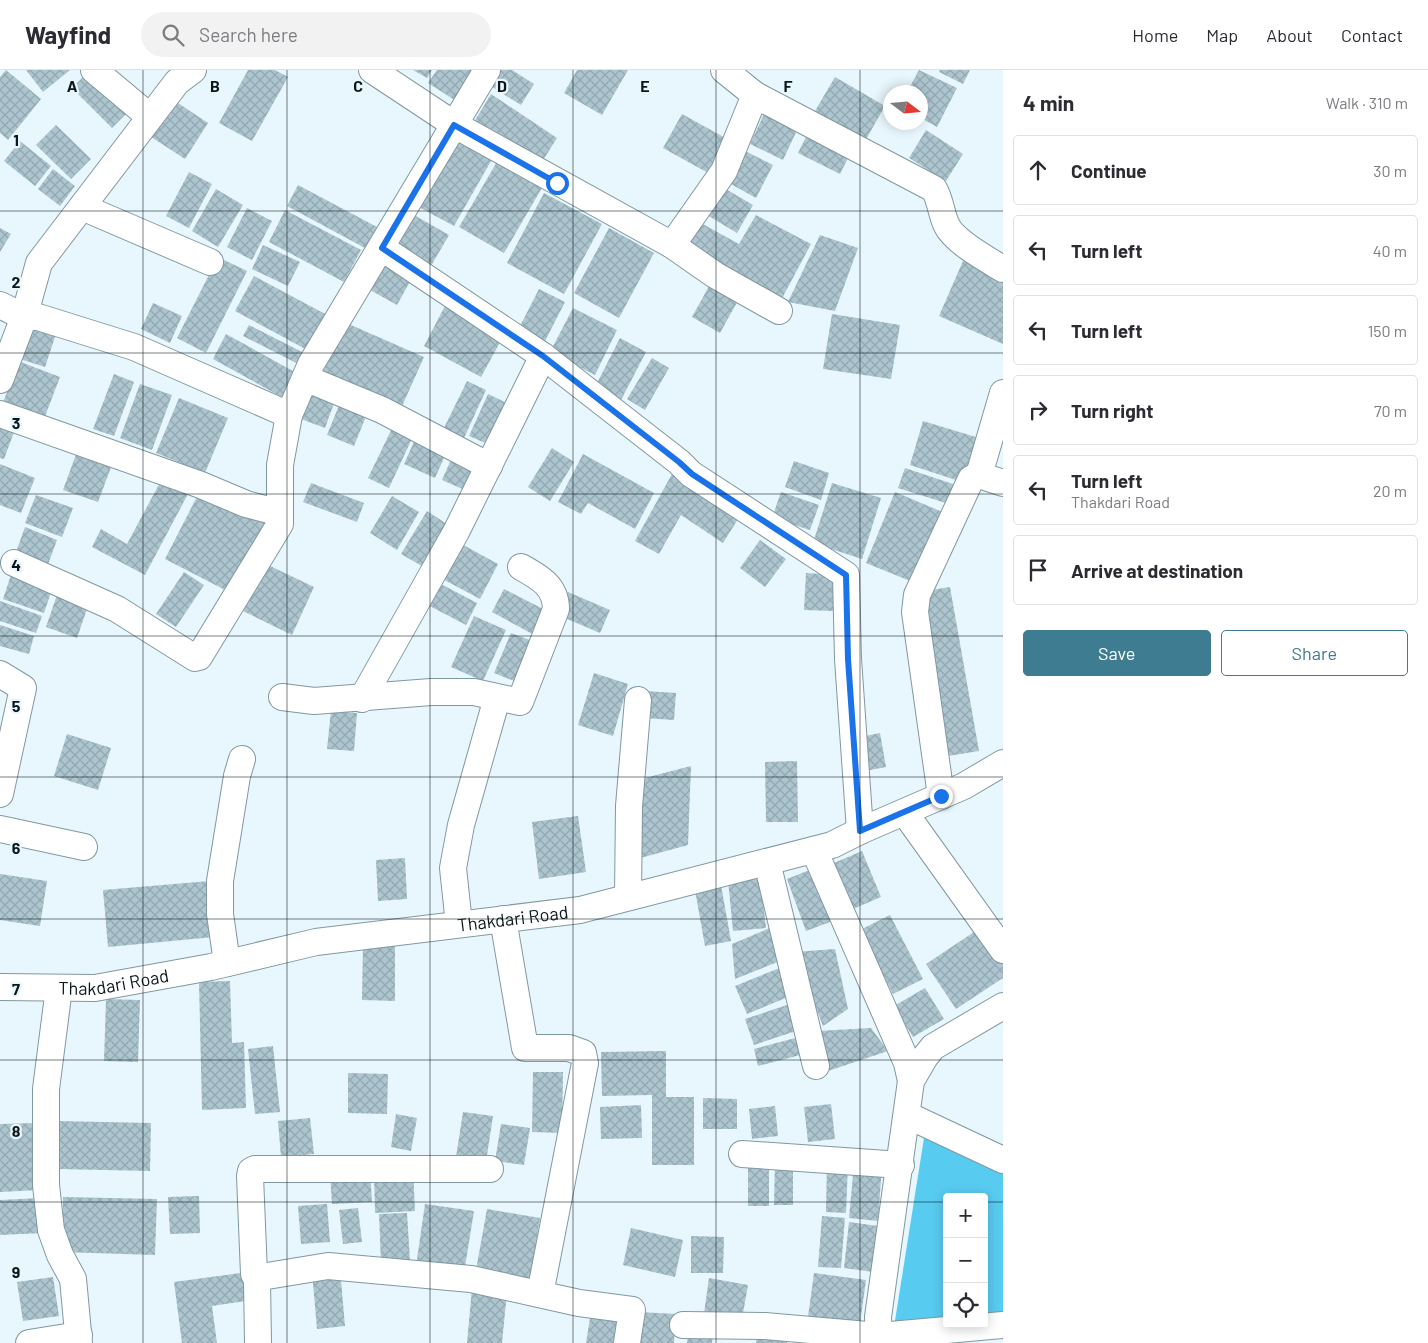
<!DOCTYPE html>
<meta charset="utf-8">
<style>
:root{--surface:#fff;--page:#f2f2f3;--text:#2b2b33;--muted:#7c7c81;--line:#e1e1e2;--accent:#3e7c91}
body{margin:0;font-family:Barlow,sans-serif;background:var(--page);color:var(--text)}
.controls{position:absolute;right:15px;bottom:15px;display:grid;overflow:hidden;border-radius:5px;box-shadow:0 2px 12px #0003}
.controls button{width:45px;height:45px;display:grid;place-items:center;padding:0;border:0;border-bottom:1px solid var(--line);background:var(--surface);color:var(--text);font:25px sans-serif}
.compass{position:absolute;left:883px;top:15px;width:45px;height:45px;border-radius:50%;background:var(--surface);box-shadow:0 2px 12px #0003;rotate:106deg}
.stop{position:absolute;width:15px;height:15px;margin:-11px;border:4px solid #1a73e8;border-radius:50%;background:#fff}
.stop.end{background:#1a73e8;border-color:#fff;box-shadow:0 1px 5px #0008}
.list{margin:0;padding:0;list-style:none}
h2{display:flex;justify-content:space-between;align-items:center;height:65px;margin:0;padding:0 20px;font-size:21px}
h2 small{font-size:16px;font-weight:400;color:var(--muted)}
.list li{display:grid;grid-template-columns:32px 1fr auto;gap:15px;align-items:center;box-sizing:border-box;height:70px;margin:0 10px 10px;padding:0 10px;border:1px solid var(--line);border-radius:5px}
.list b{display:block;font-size:19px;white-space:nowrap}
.list p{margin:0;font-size:16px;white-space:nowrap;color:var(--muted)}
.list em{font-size:16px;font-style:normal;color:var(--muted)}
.actions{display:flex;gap:10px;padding:15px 20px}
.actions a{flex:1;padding:11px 0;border:1px solid var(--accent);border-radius:5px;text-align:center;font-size:18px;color:var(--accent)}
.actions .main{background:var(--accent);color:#fff}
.icon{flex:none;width:28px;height:28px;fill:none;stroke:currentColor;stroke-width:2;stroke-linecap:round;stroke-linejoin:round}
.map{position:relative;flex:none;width:1003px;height:1273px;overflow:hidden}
header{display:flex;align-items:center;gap:30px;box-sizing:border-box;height:70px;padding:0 25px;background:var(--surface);border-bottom:1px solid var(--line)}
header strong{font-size:24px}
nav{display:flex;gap:28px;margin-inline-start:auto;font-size:18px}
.search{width:350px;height:45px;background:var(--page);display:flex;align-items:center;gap:12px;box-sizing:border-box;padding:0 18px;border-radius:28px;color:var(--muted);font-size:19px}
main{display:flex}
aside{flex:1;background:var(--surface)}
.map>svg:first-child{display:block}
.water{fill:#58cbf1}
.building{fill:url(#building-cross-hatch)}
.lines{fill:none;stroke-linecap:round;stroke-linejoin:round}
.minor-casing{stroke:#8098a1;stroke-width:28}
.minor{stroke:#fff;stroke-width:26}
.route{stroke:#1a73e8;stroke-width:6}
.grid{fill:none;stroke:#0c1619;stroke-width:1;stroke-opacity:0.55}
.labels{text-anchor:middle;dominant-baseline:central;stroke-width:4.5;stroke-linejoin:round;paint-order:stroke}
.street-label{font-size:18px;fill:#0c1619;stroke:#e8f7fd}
.grid-label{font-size:16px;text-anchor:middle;font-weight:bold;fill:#0c1619;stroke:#e8f7fd;stroke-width:4.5;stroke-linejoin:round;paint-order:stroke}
</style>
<header>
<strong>Wayfind</strong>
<div class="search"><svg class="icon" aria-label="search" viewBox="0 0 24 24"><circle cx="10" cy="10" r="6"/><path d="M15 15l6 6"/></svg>Search here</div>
<nav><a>Home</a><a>Map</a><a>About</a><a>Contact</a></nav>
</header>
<main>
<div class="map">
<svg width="1003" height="1273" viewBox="0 0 1003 1273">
<defs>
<pattern id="building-cross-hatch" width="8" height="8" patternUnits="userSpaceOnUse" patternTransform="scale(1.25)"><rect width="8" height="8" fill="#acc5cf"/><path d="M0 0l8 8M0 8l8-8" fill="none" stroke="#93a8b1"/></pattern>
</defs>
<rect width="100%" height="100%" fill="#e8f7fd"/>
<path class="water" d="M924,1068L1003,1099V1242L984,1245V1127H947V1250L894,1257Z"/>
<path class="building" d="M6,0L41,29L8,70L0,63V7Z
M26,0H70L43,22Z
M90,0L131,39L112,58L72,18Z
M248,0H275L288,7L252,71L219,53Z
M413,0H432L427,8Z
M437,0H477L456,31L428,13Z
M498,0H512L534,14L521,35L489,15Z
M577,0H628L602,45L564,23Z
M919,0L957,18L937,57L921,48V22H907Z
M940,0H970L963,14L939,2Z
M835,7L885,36L865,71L815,41Z
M491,24L557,68L540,95L474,52Z
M169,27L208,53L185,89L145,63Z
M766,40L799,56L783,90L750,74Z
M682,44L729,70L710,104L663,78Z
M56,55L91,89L71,109L36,75Z
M810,59L852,80L840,104L798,83Z
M926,60L963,84L946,111L909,88Z
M455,62L495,84L454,156L415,135Z
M20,71L51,96L35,116L4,91Z
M745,81L773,95L756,128L729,113Z
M498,90L543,116L504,183L459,157Z
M53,99L75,116L60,136L38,119Z
M189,102L212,114L189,158L166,146Z
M298,115L377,157L365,178L287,136Z
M724,118L753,135L737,163L707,145Z
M216,119L243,135L218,177L192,161Z
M544,123L602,154L564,224L507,193Z
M247,138L272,151L252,190L227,177Z
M285,140L361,180L344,212L269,172Z
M414,145L449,165L431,196L396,175Z
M756,145L811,174L778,236L685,183L699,152L739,174Z
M0,158L11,164L0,182Z
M609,158L654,183L619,248L574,223Z
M820,165L858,178L835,241L788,232Z
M263,175L300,192L288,216L252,199Z
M218,187L247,201L206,283L177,268Z
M377,190L412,208L397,235L363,216Z
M963,191L1003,209V274L939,246Z
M254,206L327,245L309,281L235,241Z
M713,209L741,225L720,263L692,247Z
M539,219L565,232L544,273L518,260Z
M153,233L182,246L170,273L141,259Z
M446,234L504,265L481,307L424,276Z
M573,238L617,260L595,305L550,282Z
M832,244L900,255L891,309L823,299Z
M33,249L58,258L45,297L20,289Z
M344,252L424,287L399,343L320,309Z
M249,255L306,284L300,295L243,266Z
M226,264L300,305L287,330L213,289Z
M620,268L646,282L620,332L594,319Z
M652,288L669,298L645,340L627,329Z
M18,291L60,307L44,349L3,333Z
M114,304L134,312L114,366L93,359Z
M467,311L486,320L464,368L444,358Z
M140,314L172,325L152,380L120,368Z
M313,316L337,325L325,358L301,349Z
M488,324L509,334L490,375L469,366Z
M179,328L228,348L205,403L156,383Z
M342,328L369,339L354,376L327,365Z
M0,348L17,354L4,389L0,388Z
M396,350L416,360L389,418L368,408Z
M923,351L979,368L965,413L910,395Z
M417,365L448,379L435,408L404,394Z
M552,378L574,392L550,431L528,417Z
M78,379L113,392L98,432L63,420Z
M583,384L654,423L635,459L588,433L581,444L558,432Z
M453,385L479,397L467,421L442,410Z
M794,391L829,403L821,430L785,417Z
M0,394L35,408L21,443L0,435Z
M905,398L959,416L952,435L898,418Z
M672,404L740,446L723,473L681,445L659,484L635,471Z
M163,407L189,422L145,505L92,477L101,459L127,474Z
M311,413L364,433L357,452L303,432Z
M832,413L881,428L862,489L813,473Z
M202,417L266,450L229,522L165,489Z
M781,422L819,435L810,460L772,448Z
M895,422L945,443L915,513L866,493Z
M36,425L73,438L62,467L25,453Z
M392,426L419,442L397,480L370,463Z
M427,441L453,458L427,499L401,484Z
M25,457L57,470L47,497L15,485Z
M760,470L786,489L765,517L740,498Z
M456,471L498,494L480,529L437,506Z
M266,494L314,517L292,565L243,541Z
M184,502L204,515L176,557L156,544Z
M806,503L836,505L834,541L804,540Z
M11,505L52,519L44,543L3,529Z
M437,512L477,533L466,555L426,534Z
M950,517L979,681L948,686L919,522Z
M504,519L549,542L536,566L492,542Z
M58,522L89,533L77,568L46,557Z
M568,522L610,540L600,563L558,545Z
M0,531L42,546L36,563L0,551Z
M474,546L506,560L483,611L451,597Z
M0,555L34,566L29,584L0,576Z
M511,563L535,572L519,613L494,603Z
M594,603L628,614L613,666L578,655Z
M645,621L676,623L674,650L643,648Z
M331,641L357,643L354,681L327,679Z
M880,663L886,697L865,701L860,667Z
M67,664L111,678L98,720L54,706Z
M797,691L798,752H766L765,692Z
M691,696L688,775L633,790L637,710Z
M578,746L586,802L539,809L532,752Z
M862,781L881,827L853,839L834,793Z
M405,788L407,829L378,831L376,790Z
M817,797L838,849L806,861L787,809Z
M0,804L47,811L40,856L0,850Z
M760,806L766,858L733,861L728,810Z
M210,811L214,867L108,877L103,820Z
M721,815L731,871L705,876L695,820Z
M890,845L923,909L893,924L860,860Z
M772,857L780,891L735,909L732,874Z
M980,858L1003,893V908L956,939L926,894Z
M363,874H395V931L362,930Z
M835,879L848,939L823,956L794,882Z
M782,897L793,925L747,944L735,916Z
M230,911L232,973L244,972L246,1038L202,1040L199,912Z
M925,918L944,949L913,967L894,936Z
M106,929L140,930L138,992L104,991Z
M790,934L799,960L754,975L745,949Z
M871,958L888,981L828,1001L817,961Z
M799,967L804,984L758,996L754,979Z
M273,976L280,1042L255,1044L248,979Z
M666,981V1027H694V1095H652V1025L602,1026L601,982Z
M533,1002H563L562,1063L532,1062Z
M348,1003L388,1004L387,1044L348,1043Z
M703,1028L737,1029V1059H703Z
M831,1034L835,1069L808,1072L804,1037Z
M641,1035L642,1068L601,1069L600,1037Z
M775,1036L778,1066L752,1069L749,1039Z
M463,1042L493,1046L486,1092L456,1087Z
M396,1044L417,1048L411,1081L391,1077Z
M310,1048L314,1084L281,1087L278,1051Z
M56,1051L151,1053L150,1101L56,1099Z
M36,1053L39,1120L0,1122V1054Z
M501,1054L530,1058L524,1095L495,1091Z
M748,1087H769V1136H748Z
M775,1089H793V1135H774Z
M827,1092L848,1093L846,1143L826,1142Z
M854,1094L882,1096L878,1151L849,1148Z
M370,1100L372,1132L332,1134L330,1103Z
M413,1100L415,1141L375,1143L374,1102Z
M199,1126L200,1163L170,1164L168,1127Z
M63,1127L157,1129L155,1185L62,1182Z
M41,1128L43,1163L0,1165V1130Z
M327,1134L330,1172L301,1174L298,1136Z
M425,1134L474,1141L464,1203L416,1196Z
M358,1138L362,1172L343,1174L339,1140Z
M487,1139L540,1148L530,1209L476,1200Z
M407,1143L410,1190L381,1192L379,1144Z
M822,1146L845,1148L841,1198L818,1197Z
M849,1152L878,1156L873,1202L844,1198Z
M631,1158L683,1170L675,1207L623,1195Z
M691,1166L724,1167L723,1203H691Z
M340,1199L345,1256L317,1259L312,1202Z
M248,1202L252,1230L212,1236L217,1273H182L174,1212Z
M814,1203L866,1210L860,1254L808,1247Z
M53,1207L59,1246L23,1251L17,1212Z
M709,1208L748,1215L742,1249L704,1243Z
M472,1218L507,1222L502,1273H467Z
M591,1242L619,1247L614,1273H586Z
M639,1242L676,1244L674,1273H637Z
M757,1263L788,1267L787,1273H756Z
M688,1265L713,1266L712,1273H687Z"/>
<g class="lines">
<g class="minor-casing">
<g id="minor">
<path d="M94,0L150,47"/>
<path d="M372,0L455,55L672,175L715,205L779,241"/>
<path d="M724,0L755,25L934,119C941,131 941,144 947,156C955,172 988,190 1003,199"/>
<path d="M82,137L210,192"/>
<path d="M672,175L724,101L755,25"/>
<path d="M382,178L543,286L679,392L691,404L846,505L848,589L860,761"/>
<path d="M0,235L24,247H38L134,277L289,345"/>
<path d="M305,308L382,340L489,396"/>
<path d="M0,310L24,247L39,193L177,12L193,0"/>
<path d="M0,344L201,415L246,434L280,443"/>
<path d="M979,405L1003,323"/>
<path d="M14,493L117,539L195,588L199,587L280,454V395L289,345L311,294L487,0"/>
<path d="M0,604L23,618L0,724"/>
<path d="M282,627L314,631L431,622H474L520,632L556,539C556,516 539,507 521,497"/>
<path d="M362,629L456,462L543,286"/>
<path d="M941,726L915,542L917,525L971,409L979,405L1003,413"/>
<path d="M905,743L1003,880"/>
<path d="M0,759L84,777"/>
<path d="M814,780L907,993L911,1011"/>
<path d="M767,792L816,996"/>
<path d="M628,827L629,736L638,630"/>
<path d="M503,849L525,978H569L583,983L585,993L540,1224"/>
<path d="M459,854L453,798L461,755L497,628"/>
<path d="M227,893L220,844V811L237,706L242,689"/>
<path id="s1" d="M0,917L95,918L211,897L316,872L580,840L832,775L860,761L964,716L1003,693"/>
<path d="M59,918L46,1019V1115L51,1160L60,1185L73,1209L79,1273"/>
<path d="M907,1045L1003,1090"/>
<path d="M742,1084L901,1095"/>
<path d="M257,1210L254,1204L250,1106L251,1101L255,1099H490"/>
<path d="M683,1255L765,1256L879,1266L1003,1255"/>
<path d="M29,1273L79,1265"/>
<path d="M258,1273L257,1210L261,1207L328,1196L471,1209L579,1233L632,1240L627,1273"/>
<path d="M879,1273L878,1247L911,1011L925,987L933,977L1003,936"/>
</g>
</g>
<use href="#minor" class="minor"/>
</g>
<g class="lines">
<path class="route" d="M557,113L454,55L382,178L543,286L679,392L692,404L846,505L848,589L860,761L941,726"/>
</g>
<path class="grid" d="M143,0V1273M287,0V1273M430,0V1273M573,0V1273M716,0V1273M860,0V1273M0,141H1003M0,283H1003M0,424H1003M0,566H1003M0,707H1003M0,849H1003M0,990H1003M0,1132H947M984,1132H1003"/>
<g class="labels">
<g class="street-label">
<text stroke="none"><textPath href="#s1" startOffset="519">Thakdari Road</textPath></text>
<text stroke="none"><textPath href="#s1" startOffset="114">Thakdari Road</textPath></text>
</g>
</g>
<g class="grid-label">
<text x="72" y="22">A</text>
<text x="215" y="22">B</text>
<text x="358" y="22">C</text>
<text x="502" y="22">D</text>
<text x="645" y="22">E</text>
<text x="788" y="22">F</text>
<text x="16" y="76">1</text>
<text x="16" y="218">2</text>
<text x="16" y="359">3</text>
<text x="16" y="501">4</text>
<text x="16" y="642">5</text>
<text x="16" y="784">6</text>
<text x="16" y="925">7</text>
<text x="16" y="1067">8</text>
<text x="16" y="1208">9</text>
</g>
</svg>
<div class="controls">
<button>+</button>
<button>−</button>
<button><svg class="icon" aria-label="locate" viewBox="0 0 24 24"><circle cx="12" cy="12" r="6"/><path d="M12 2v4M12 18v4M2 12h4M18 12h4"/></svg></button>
</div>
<svg class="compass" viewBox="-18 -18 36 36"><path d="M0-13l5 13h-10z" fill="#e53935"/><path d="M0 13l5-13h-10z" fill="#7c7c81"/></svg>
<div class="stop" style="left:557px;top:113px"></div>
<div class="stop end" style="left:941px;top:726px"></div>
</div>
<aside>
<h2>4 min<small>Walk · 310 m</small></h2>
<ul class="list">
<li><svg class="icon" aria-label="ahead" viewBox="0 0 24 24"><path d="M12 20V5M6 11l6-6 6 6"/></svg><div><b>Continue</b></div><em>30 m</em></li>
<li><svg class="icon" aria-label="left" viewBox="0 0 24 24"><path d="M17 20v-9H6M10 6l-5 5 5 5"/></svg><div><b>Turn left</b></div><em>40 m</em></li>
<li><svg class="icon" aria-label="left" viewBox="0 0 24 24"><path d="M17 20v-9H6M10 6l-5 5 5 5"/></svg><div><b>Turn left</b></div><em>150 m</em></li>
<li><svg class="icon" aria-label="right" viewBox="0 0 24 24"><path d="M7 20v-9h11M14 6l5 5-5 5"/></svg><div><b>Turn right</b></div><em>70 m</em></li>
<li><svg class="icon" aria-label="left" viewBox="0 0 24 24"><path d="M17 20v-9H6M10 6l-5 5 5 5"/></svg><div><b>Turn left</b><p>Thakdari Road</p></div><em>20 m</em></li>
<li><svg class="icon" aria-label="arrive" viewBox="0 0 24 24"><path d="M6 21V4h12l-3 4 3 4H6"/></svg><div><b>Arrive at destination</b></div></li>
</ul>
<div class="actions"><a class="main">Save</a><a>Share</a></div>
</aside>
</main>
